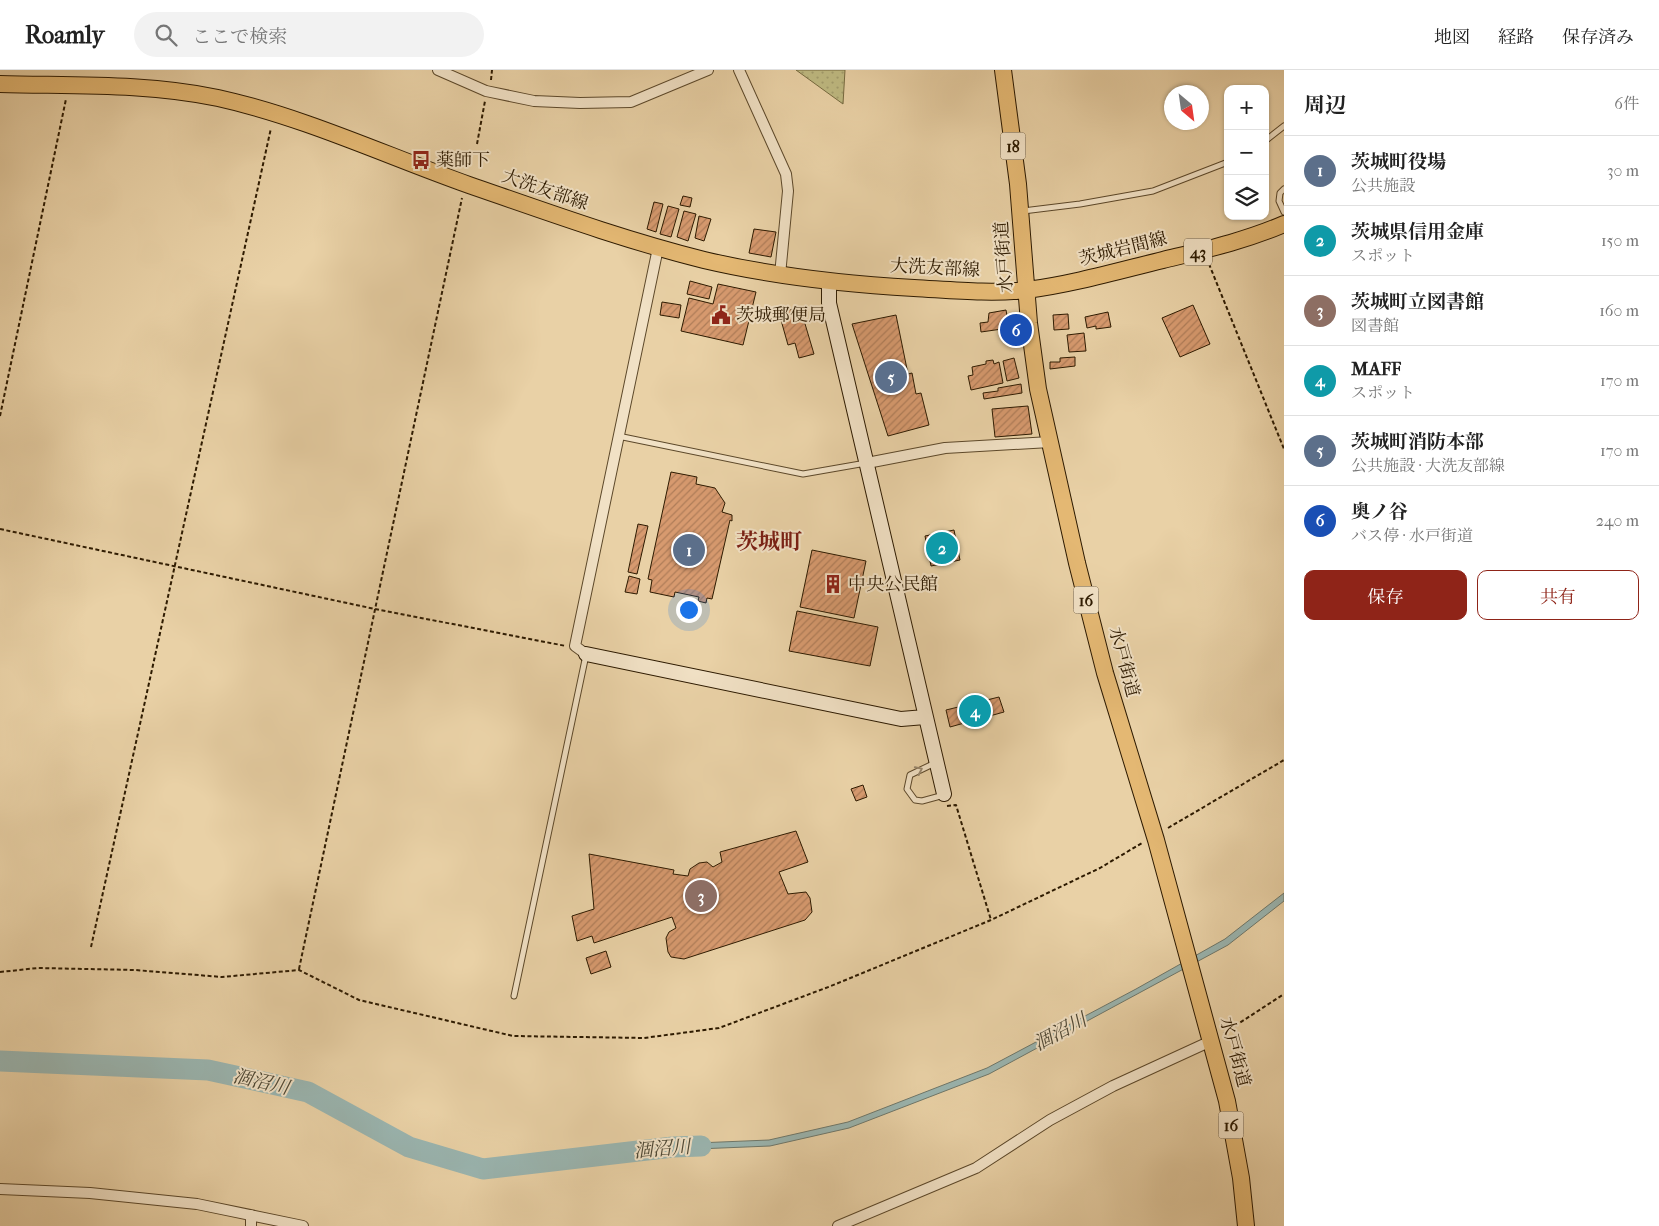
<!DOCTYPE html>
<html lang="ja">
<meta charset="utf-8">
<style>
:root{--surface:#fff;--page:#f2f2f2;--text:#222;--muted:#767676;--line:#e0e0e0;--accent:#8f2418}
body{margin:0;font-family:"IM FELL French Canon","Noto Serif JP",serif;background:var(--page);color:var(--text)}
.controls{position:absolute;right:15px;top:15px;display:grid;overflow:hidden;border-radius:10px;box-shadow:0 1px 4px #0004}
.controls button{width:45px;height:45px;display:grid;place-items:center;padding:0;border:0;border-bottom:1px solid var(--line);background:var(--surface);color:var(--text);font:25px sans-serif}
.compass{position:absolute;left:1164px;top:15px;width:45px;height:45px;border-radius:50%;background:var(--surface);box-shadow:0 1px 4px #0004;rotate:151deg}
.you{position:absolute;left:688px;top:539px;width:18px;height:18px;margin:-12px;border:4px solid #fff;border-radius:50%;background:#1a73e8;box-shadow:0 0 0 8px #1a73e833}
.badge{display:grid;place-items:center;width:32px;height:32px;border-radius:50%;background:var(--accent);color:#fff;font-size:16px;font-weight:700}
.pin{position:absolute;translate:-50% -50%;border:2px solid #fff;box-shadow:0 1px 5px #0006}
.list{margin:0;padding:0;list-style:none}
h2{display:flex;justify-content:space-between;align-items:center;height:65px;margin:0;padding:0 20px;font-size:21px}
h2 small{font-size:16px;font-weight:400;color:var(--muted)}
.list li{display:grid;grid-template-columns:32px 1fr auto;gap:15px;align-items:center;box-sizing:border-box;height:70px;padding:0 20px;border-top:1px solid var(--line)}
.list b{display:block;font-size:19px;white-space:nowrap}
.list p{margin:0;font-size:16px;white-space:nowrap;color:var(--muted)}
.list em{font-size:16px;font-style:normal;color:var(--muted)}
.actions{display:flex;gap:10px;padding:15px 20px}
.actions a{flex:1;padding:11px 0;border:1px solid var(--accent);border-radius:10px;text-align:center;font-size:18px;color:var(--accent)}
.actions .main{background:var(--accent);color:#fff}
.icon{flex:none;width:28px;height:28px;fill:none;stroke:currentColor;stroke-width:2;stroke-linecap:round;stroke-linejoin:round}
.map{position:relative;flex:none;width:1284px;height:1156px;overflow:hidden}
header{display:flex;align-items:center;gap:30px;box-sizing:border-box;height:70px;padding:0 25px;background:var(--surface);border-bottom:1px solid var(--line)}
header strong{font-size:24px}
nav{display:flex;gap:28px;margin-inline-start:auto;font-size:18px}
.search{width:350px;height:45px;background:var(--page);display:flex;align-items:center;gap:12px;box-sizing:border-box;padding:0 18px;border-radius:28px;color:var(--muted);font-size:19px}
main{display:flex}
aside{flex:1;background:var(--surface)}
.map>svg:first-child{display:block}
.grass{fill:url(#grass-dots);stroke:#766a40}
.water{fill:#9ab5b0;stroke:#6e776a}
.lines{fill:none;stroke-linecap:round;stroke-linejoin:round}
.river{stroke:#9ab5b0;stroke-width:21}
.building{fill:url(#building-hatch);stroke:#2d1a00}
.lane-casing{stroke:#5c482a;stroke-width:7}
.street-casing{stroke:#5c482a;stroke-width:12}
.secondary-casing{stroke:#2d1a00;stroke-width:16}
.primary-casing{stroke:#2d1a00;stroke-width:18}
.path{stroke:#2d1a00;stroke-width:2;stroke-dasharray:4 2.5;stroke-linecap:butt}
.lane{stroke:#f1e1c5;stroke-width:5}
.street{stroke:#f1e1c5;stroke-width:10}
.secondary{stroke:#f1e1c5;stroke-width:14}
.primary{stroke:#e4b873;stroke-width:16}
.oneway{stroke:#99876c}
.labels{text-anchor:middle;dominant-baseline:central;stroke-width:4;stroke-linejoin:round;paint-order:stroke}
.shield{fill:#f1e1c5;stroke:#68563b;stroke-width:1}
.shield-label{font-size:16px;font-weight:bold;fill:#2d1a00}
.poi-label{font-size:18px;fill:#2d1a00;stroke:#f1e1c5;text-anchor:start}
.street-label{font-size:18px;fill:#2d1a00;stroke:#f1e1c5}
.water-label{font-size:19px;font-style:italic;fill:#4e4835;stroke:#f1e1c5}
.district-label{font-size:22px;font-weight:bold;fill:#7a1f14;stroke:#f1e1c5}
</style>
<header>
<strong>Roamly</strong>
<div class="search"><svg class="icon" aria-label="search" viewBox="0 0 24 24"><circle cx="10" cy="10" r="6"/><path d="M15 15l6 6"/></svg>ここで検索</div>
<nav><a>地図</a><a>経路</a><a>保存済み</a></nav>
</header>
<main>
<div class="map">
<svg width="1284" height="1156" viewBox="0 0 1284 1156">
<defs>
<pattern id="grass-dots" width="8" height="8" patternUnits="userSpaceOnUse" patternTransform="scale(1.25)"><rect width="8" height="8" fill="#beb981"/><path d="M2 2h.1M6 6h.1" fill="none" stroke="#a49e6e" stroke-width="1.8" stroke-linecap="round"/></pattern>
<pattern id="building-hatch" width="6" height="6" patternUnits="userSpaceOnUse" patternTransform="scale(1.25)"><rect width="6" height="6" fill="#d79a6f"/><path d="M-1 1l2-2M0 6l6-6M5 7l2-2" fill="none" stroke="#af7d59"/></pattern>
</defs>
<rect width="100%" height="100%" fill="#e9d1a6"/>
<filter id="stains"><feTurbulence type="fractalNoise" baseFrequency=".004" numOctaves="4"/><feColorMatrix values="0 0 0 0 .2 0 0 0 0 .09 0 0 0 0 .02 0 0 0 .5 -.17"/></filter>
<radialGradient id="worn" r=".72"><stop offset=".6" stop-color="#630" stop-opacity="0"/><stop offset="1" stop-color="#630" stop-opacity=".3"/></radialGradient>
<path class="grass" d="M796,0H845L843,34Z"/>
<path class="water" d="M1284,823V831L1228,875L989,1004L849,1058L770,1076L673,1080V1074L769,1070L848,1052L987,998L1136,919L1225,869Z"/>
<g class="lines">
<path class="river" d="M0,991L208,1000L308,1022L409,1077L483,1099L673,1077L701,1076"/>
</g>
<path class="building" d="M683,126L692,128L690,137L680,135Z
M654,132L663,134L656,162L647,159Z
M668,136L679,139L671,167L660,164Z
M684,141L696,144L688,171L677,167Z
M699,146L711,149L704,171L695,168Z
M754,159L776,162L771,187L749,183Z
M690,211L712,217L709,229L687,224Z
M718,214L756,222L743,275L681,261L689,228L713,234Z
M662,232L681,235L679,248L660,245Z
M1193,235L1210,274L1180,287L1162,248Z
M800,237L814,284L799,288L795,273L788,275L779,243Z
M1006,240L1009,258L981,262L980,253L988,252L989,243Z
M1108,242L1111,257L1096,259V256L1087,258L1085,247Z
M1068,244L1069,259L1054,260L1053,245Z
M896,245L908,304L912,303L916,324L921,323L929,355L888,366L852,254Z
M1084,263L1086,281L1069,282L1067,265Z
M1075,287V296L1050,299V292H1060V288Z
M1014,288L1019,308L1007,311L1003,291Z
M993,290L994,294L999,292L1003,313L971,320L968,306L973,305L972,297L986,294V291Z
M1021,314L1022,323L984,329L983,323L998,321V318Z
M1028,336L1032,364L995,367L992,339Z
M671,402L697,407L696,414L715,418L725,433L722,442L732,445V451L730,450L712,529L707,528L706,533L698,531L699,527L675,522L674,527L650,522L652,510L648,509Z
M638,454L648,456L637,504L628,502Z
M954,460L960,490L931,496L925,466Z
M812,480L866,491L854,548L800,537Z
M629,506L640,509L637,524L625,522Z
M797,541L878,557L870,596L789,581Z
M999,627L1004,642L950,657L946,640Z
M863,715L867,727L856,731L851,719Z
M796,761L808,792L779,802L788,824L806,822L810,828L812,842L805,850L684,889L671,887L668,882L666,868L669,862L676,858L672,847L594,873L592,866L577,871L572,846L594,839L589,784L674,800L673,804L688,806L690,799L699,793L707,792L713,797L722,792L720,782Z
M606,881L611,897L591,904L586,888Z"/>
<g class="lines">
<g class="lane-casing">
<path id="lane" d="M1265,71L1284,56
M1284,119L1280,123L1279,131L1284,142
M1023,141L1080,134L1153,121L1228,92
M618,366L803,404L866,393
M935,693L910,705L907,719L915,730L922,731L944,725
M514,926L586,585"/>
</g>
<g class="street-casing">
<path id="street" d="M438,0L486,21L534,31L580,33L631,32L708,0
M739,0L786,104L788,121L780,205
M867,393L945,378L1050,372
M586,584L575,576L658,178
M0,1119L90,1123L197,1134L303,1156
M251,1145V1156
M838,1156L976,1098L1050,1050L1113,1016L1211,971"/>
</g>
<g class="secondary-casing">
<path id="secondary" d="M829,211V233L944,724
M586,584L901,649L925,647"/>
</g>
<g class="primary-casing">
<path id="primary" d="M1003,0L1018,114L1029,253L1038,319L1077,493L1105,603L1156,770L1227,1031L1241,1108L1246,1156
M0,14C73,16 147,13 218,28C304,47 387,86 469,115C547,142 624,170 704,190C772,206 843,214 914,218C951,220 990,224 1027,220C1073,214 1118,201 1163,190C1204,180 1245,171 1284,154"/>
</g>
<path class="path" d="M491,10L492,0
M477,74L485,31
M1209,194L1284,379
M0,346L66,29
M0,459L375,539L566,576
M947,736L956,735L991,850
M1168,758L1284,690
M91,877L271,58
M299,899L462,128
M0,902L38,898L135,900L222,907L299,900L359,930L513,966L644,968L719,958L831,916L991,850L1100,798L1142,773
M1224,963L1284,924"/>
<use href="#lane" class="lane"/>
<use href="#street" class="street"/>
<use href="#secondary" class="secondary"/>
<use href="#primary" class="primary"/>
</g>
<defs><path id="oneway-chevron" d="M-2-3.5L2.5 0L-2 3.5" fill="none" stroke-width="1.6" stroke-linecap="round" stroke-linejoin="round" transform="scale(1.25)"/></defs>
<use class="oneway" href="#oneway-chevron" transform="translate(919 700) rotate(-26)"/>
<defs>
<g id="bus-bare" transform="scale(1.5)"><path d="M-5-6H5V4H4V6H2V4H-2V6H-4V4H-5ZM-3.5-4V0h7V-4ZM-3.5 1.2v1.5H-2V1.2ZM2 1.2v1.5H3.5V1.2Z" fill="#8f2418" stroke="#f1e1c5" stroke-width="2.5" paint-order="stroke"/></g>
<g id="civic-bare" transform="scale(1.5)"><path d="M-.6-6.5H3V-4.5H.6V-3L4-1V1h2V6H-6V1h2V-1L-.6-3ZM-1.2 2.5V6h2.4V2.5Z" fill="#8f2418" stroke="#f1e1c5" stroke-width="2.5" paint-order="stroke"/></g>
<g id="building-bare" transform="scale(1.5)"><path d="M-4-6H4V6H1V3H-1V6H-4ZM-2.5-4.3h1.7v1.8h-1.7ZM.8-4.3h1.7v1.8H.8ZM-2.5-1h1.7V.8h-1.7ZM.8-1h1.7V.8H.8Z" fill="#8f2418" stroke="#f1e1c5" stroke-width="2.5" paint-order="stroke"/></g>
</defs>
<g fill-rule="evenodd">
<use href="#bus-bare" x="421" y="90"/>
<use href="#civic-bare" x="721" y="245"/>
<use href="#building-bare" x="833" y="514"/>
</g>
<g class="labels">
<g class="shield">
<rect x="1000.5" y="62.5" width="25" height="27" rx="4"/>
<rect x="1184" y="168.5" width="28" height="27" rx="4"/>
<rect x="1073.5" y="516.5" width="25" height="27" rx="4"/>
<rect x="1218.5" y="1041.5" width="25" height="27" rx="4"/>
</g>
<g class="shield-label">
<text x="1013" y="76">18</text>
<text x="1198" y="182">43</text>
<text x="1086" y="530">16</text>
<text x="1231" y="1055">16</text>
</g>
<g class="poi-label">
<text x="436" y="90">薬師下</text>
<text x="736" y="245">茨城郵便局</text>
<text x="848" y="514">中央公民館</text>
</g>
<g class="street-label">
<text transform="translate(545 120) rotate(19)">大洗友部線</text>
<text transform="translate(1123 179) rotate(-14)">茨城岩間線</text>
<text transform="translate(1004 187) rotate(-94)">水戸街道</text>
<text transform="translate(935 198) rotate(3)">大洗友部線</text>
<text transform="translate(1124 592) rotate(75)">水戸街道</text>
<text transform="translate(1235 982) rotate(75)">水戸街道</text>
</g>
<g class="water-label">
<text transform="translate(1060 962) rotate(-28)">涸沼川</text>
<text transform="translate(261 1012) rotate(13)">涸沼川</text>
<text transform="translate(662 1079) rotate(-5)">涸沼川</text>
</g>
<g class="district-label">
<text x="769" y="472">茨城町</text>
</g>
</g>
<rect width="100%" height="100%" filter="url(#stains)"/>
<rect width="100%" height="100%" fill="url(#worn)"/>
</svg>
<div class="controls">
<button>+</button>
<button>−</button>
<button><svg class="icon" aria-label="layers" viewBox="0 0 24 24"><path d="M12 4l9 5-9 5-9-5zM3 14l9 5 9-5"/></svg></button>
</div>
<svg class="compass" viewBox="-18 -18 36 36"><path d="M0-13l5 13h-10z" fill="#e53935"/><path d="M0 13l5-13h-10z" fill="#767676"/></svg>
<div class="you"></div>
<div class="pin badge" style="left:689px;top:480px;background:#5c6f8a">1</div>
<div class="pin badge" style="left:942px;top:478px;background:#0f9aa8">2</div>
<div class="pin badge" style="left:701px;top:826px;background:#8d6e63">3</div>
<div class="pin badge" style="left:975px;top:641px;background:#0f9aa8">4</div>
<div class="pin badge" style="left:891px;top:307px;background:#5c6f8a">5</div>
<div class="pin badge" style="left:1016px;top:260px;background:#1a4fb4">6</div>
</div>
<aside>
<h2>周辺<small>6件</small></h2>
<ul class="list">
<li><span class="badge" style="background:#5c6f8a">1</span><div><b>茨城町役場</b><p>公共施設</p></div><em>30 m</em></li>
<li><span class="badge" style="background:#0f9aa8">2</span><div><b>茨城県信用金庫</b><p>スポット</p></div><em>150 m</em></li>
<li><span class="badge" style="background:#8d6e63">3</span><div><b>茨城町立図書館</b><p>図書館</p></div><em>160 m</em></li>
<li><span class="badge" style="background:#0f9aa8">4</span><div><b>MAFF</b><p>スポット</p></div><em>170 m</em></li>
<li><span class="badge" style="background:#5c6f8a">5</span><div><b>茨城町消防本部</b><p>公共施設 · 大洗友部線</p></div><em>170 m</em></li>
<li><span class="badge" style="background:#1a4fb4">6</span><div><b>奥ノ谷</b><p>バス停 · 水戸街道</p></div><em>240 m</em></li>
</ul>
<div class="actions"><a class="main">保存</a><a>共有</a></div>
</aside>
</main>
